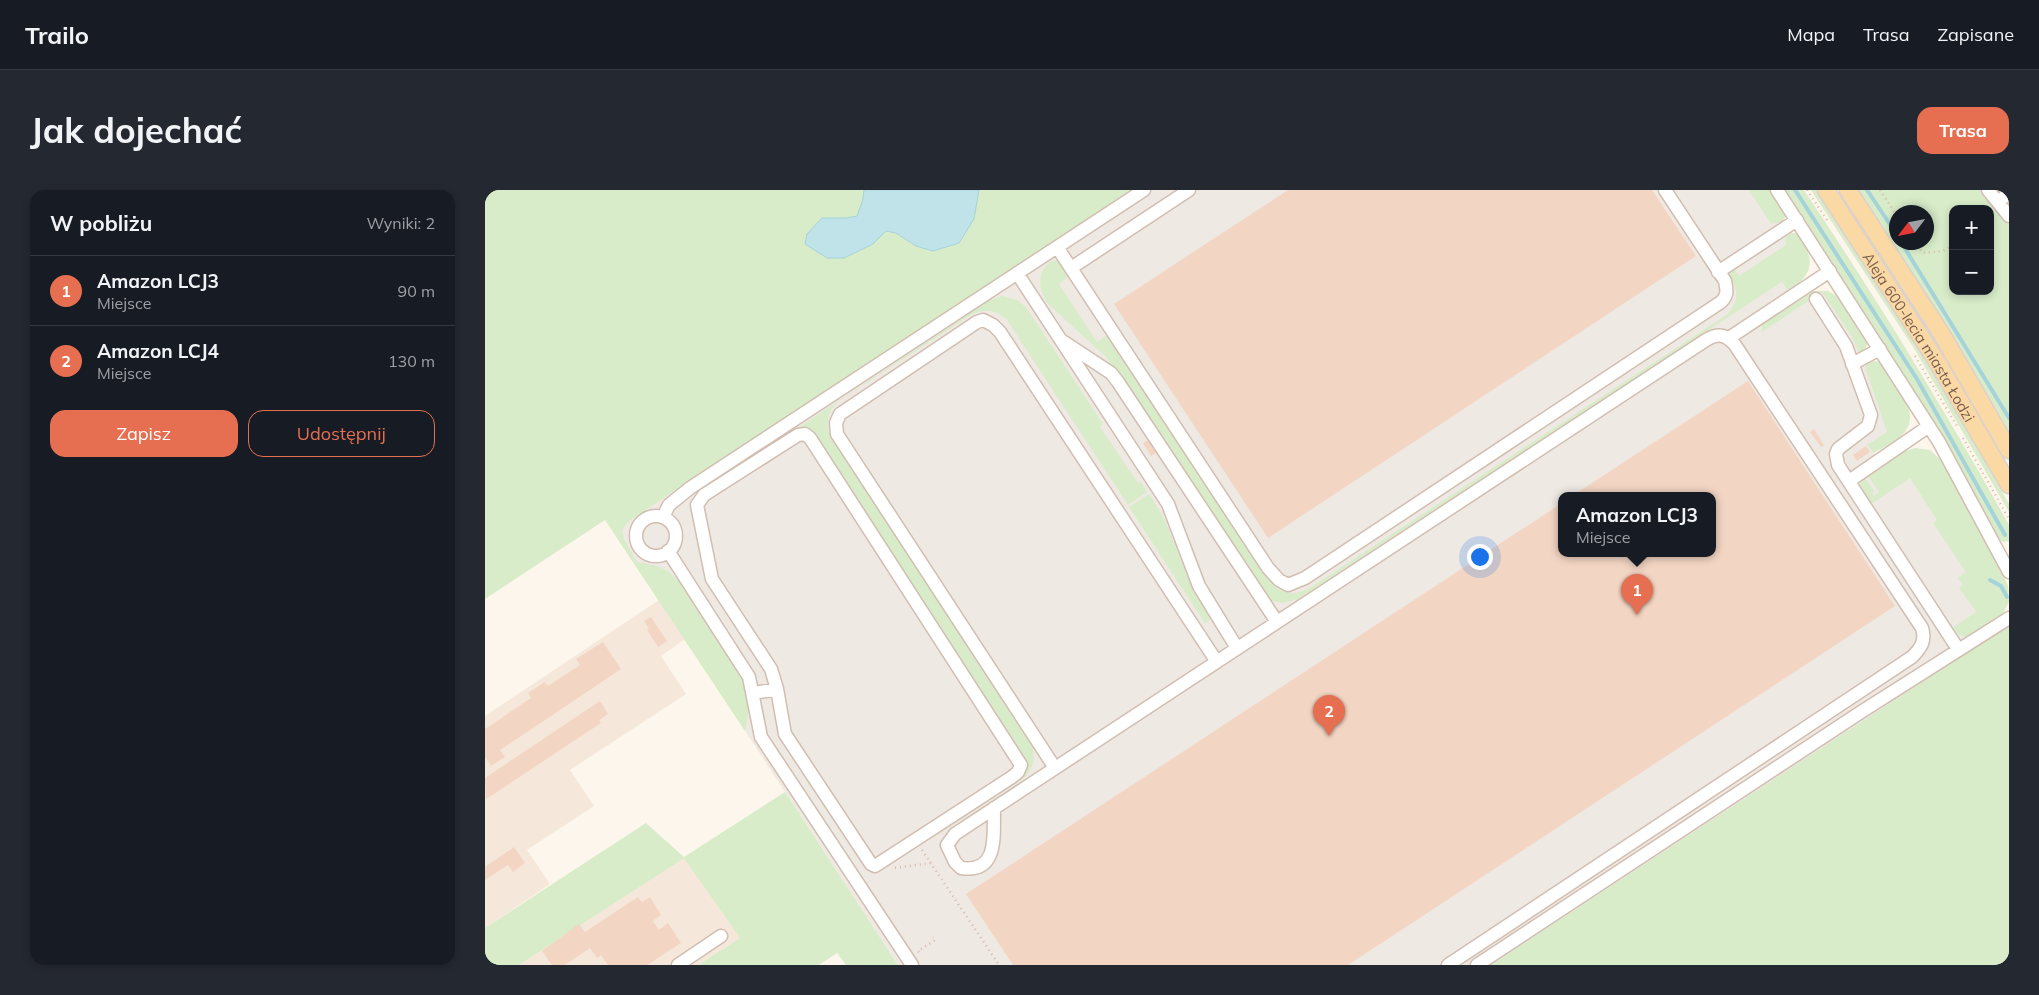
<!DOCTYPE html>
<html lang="pl">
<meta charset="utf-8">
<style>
:root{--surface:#171b24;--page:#242831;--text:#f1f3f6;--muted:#9ea1a6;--line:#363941;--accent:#e76f51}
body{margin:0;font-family:Mulish,sans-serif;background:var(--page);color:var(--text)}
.controls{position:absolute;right:15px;top:15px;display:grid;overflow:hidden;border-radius:10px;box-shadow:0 2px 8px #0003}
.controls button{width:45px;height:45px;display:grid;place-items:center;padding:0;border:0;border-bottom:1px solid var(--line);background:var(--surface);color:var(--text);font:25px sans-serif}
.compass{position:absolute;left:1404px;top:15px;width:45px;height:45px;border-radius:50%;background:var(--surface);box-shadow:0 2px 8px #0003;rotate:238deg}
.you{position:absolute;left:994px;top:366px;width:18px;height:18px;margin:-12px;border:4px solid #fff;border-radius:50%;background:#1a73e8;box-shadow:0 0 0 8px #1a73e833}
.badge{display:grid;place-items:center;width:32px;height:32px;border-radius:50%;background:var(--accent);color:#fff;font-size:16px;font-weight:700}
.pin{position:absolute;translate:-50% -41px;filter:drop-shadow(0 1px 2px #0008)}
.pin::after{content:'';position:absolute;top:26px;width:18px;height:15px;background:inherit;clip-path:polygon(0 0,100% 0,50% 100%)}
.popup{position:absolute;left:1073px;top:302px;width:158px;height:65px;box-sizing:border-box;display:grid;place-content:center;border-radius:10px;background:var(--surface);filter:drop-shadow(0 1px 4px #0005);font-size:16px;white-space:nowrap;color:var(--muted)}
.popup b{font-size:19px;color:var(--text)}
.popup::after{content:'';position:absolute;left:50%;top:100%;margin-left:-10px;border:10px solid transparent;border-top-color:var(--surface)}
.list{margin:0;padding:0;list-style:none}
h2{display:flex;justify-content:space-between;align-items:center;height:65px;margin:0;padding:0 20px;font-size:21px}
h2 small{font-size:16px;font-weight:400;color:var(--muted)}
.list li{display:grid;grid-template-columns:32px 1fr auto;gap:15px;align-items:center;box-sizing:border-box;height:70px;padding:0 20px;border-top:1px solid var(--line)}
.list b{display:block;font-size:19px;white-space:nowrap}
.list p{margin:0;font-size:16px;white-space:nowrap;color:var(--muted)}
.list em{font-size:16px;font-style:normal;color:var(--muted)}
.actions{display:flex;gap:10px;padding:15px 20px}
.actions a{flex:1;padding:11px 0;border:1px solid var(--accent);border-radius:15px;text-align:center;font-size:18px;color:var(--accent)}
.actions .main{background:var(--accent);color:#fff}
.map{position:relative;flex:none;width:1524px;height:775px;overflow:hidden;border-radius:15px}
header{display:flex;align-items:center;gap:30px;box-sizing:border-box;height:70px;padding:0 25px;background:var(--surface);border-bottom:1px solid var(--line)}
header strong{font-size:24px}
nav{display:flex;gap:28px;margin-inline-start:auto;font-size:18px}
.intro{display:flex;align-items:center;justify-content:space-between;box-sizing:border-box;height:120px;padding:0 30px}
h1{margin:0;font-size:35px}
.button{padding:12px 22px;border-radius:15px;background:var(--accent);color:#fff;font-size:18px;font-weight:700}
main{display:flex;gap:30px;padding:0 30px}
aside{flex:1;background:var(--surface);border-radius:15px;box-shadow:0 2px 8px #0003}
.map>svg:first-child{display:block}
.residential{fill:#f5e8da}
.industrial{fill:#efe9e4;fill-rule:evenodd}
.green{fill:#d8ecc9;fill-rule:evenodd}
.water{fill:#bfe3e8;stroke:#a5d3da}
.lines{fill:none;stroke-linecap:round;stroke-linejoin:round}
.stream{stroke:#a5d3da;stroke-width:4}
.building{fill:#f3d5c3}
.minor-casing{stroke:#d1beb0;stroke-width:15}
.major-casing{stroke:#dad1cd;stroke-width:19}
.path{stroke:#d9b8a5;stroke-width:2.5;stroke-dasharray:1 4;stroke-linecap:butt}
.minor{stroke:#fff;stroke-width:12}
.major{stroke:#fbd9a5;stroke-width:16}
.labels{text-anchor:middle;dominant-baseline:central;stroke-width:4.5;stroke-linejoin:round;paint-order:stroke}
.street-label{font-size:15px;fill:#7a5c4d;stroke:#fffaf3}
</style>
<header>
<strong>Trailo</strong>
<nav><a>Mapa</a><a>Trasa</a><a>Zapisane</a></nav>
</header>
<div class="intro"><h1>Jak dojechać</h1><a class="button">Trasa</a></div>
<main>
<aside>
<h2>W pobliżu<small>Wyniki: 2</small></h2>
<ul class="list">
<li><span class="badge">1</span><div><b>Amazon LCJ3</b><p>Miejsce</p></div><em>90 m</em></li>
<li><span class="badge">2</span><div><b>Amazon LCJ4</b><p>Miejsce</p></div><em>130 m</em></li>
</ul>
<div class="actions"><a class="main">Zapisz</a><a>Udostępnij</a></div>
</aside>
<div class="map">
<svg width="1524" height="775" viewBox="0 0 1524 775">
<rect width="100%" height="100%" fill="#fdf6ec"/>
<path class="residential" d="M174,410L200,449L176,466L201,504L85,580L109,616L42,660L65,694L0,738V526Z
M199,667L256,748L213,775H34Z"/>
<path class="industrial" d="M633,0H1281L1296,31L1304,44L1297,92L1311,113L1335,102L1342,103L1384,172L1392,173L1411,247L1388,262L1398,278L1418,264L1509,427L1522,445L1039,775H413L125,334ZM1077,306H1227V364H1077Z"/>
<path class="green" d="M0,0H648L215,284L213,282L214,284L143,332L137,340L139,349L152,372L172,376L183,381L197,394L256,486C264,505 265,521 260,541L120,330L0,409Z
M1264,0H1286L1300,23V27L1297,32L1286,34Z
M1299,0H1319C1392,109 1460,220 1524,335V351L1518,352L1513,349L1459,250Z
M1326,0H1331L1439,166L1524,314V322L1430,160Z
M1374,0H1496L1524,35V241L1471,151ZM1468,19H1505V101H1468ZM1412,22H1442V52H1412Z
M1303,42L1313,44C1331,70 1329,84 1303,101L1297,92L813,409L798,413L784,410L697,283L700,280L667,231L664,232L621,167L562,113C553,99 551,78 569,70L574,71L583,87L574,94L612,152L621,146L624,147L782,388C794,405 809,407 826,397L1240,126C1250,117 1255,106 1248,93C1246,88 1244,86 1244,81L1249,79L1254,86L1301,55L1300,48Z
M1329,101H1343L1350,105L1356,111L1383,153L1379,162L1374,163L1367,147L1337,102L1277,142V134Z
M517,106L532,110L541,117L618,234L615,237L653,293L656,292L662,302L643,315L522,130C511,120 499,118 486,125L354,211C343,220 340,233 345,246L548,558C550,570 548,579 539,588L446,649L452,643L537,587L541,583L542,575L326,243L311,240L209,307L505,110Z
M1392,171L1396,173C1408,191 1439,222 1418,244C1411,252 1398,257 1389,263L1382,255L1402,242L1380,177L1385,172Z
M1430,258L1445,260L1457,271L1523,395L1524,412L1518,423L1481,447L1474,445L1467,438L1491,422L1474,398L1478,395L1473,388L1481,382L1448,333L1452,330L1425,288L1386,314L1374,296L1380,288L1389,301L1387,303L1389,306L1394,302L1383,286L1418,262Z
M664,304L679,328L708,401L725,428L722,433L719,432L644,317Z
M1524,436V775H1006L1518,439Z
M300,602L413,775H361L352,763L334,775H213L255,748L199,668L34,775H0V738L161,633L199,667Z"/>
<path class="water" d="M379,0H494L489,29L474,53L448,61L431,56L411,43L401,41L388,54L359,68H342L320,54L322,44L337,28H361L372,26L378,9Z"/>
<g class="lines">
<path class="stream" d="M1310,0L1432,189L1520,345
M1382,0L1412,45
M1416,52L1524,228
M1505,390L1516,396L1522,407"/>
</g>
<path class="building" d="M803,0H1167L1211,66L783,348L629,114Z
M1263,191L1410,416L863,775H528L481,704L1077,313V364H1227V306H1087Z
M1329,239L1339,255L1336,257L1325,242Z
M663,250L671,263L666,266L658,253Z
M1381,256L1385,262L1372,271L1368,265Z
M166,427L182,451L173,457L162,440L164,439L159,431Z
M118,452L136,479L15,560L20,567L6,576L0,567V539L46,508L43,503L60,492L63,496L95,475L91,469Z
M115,511L123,524L114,530L116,533L1,609L0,588Z
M29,657L40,673L28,682L23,675L0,690V677Z
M153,707L157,712L165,707L176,725L168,731L174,740L183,733L196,753L162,775H123L116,765L112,768L105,758L80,775H67L57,761L94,734L100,742Z"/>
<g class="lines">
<g class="minor-casing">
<path id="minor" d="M1292,0L1454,252L1524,382
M1503,0L1524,26
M1513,12L1524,3
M572,57L783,378L794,390L803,395L820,388L1236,112C1243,105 1242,101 1240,91L1180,0
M586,78L704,0
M1233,82L1312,30
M532,83L683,314L714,396L752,458
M1331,109L1361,156L1386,225L1383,236L1353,259L1351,264L1353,275L1473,459
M1244,148L1345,81
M579,152L626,183L633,192L792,432
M1367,174L1395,159
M320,244L325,248L536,575L533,582L527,587L390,676L386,674L300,544L292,499L286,479L227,389L212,315L219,305L313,245Z
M1364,291L1444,236
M151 346a20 20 0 1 1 40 0a20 20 0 1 1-40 0Z
M178,327L184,315L205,298L659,0
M183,361L264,487L276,547L427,775
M269,503L292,499
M570,578L352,244L351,233L355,224L492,132L498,130L508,135L515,142L732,472
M509,618C508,643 515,684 476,678L470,672L462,655L470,644L1221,150C1233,143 1241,144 1250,155L1437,438C1441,451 1436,458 1427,467L963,775
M193,775L236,746
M992,775L1376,522L1524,428"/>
</g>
<g class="major-casing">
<g id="major">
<path id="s1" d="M1341,0L1451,170L1524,295"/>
<path d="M1363,0L1456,143L1524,260"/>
</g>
</g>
<path class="path" d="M1322,0L1344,33
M1395,0L1412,26
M1429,52L1438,63L1458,61L1468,55
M1430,166L1472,236
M1478,248L1524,329
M437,660L514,775
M410,678L446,673
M434,762L433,761L450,750L448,747"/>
<use href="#minor" class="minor"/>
<use href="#major" class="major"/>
</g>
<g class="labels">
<g class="street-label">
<text stroke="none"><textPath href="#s1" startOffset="174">Aleja 600-lecia miasta Łodzi</textPath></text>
</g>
</g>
</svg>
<div class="controls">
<button>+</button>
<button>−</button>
</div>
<svg class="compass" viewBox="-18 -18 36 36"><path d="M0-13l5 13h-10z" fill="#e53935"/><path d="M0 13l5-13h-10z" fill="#9ea1a6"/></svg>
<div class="you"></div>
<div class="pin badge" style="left:1152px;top:425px">1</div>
<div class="popup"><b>Amazon LCJ3</b>Miejsce</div>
<div class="pin badge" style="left:844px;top:546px">2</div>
</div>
</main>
